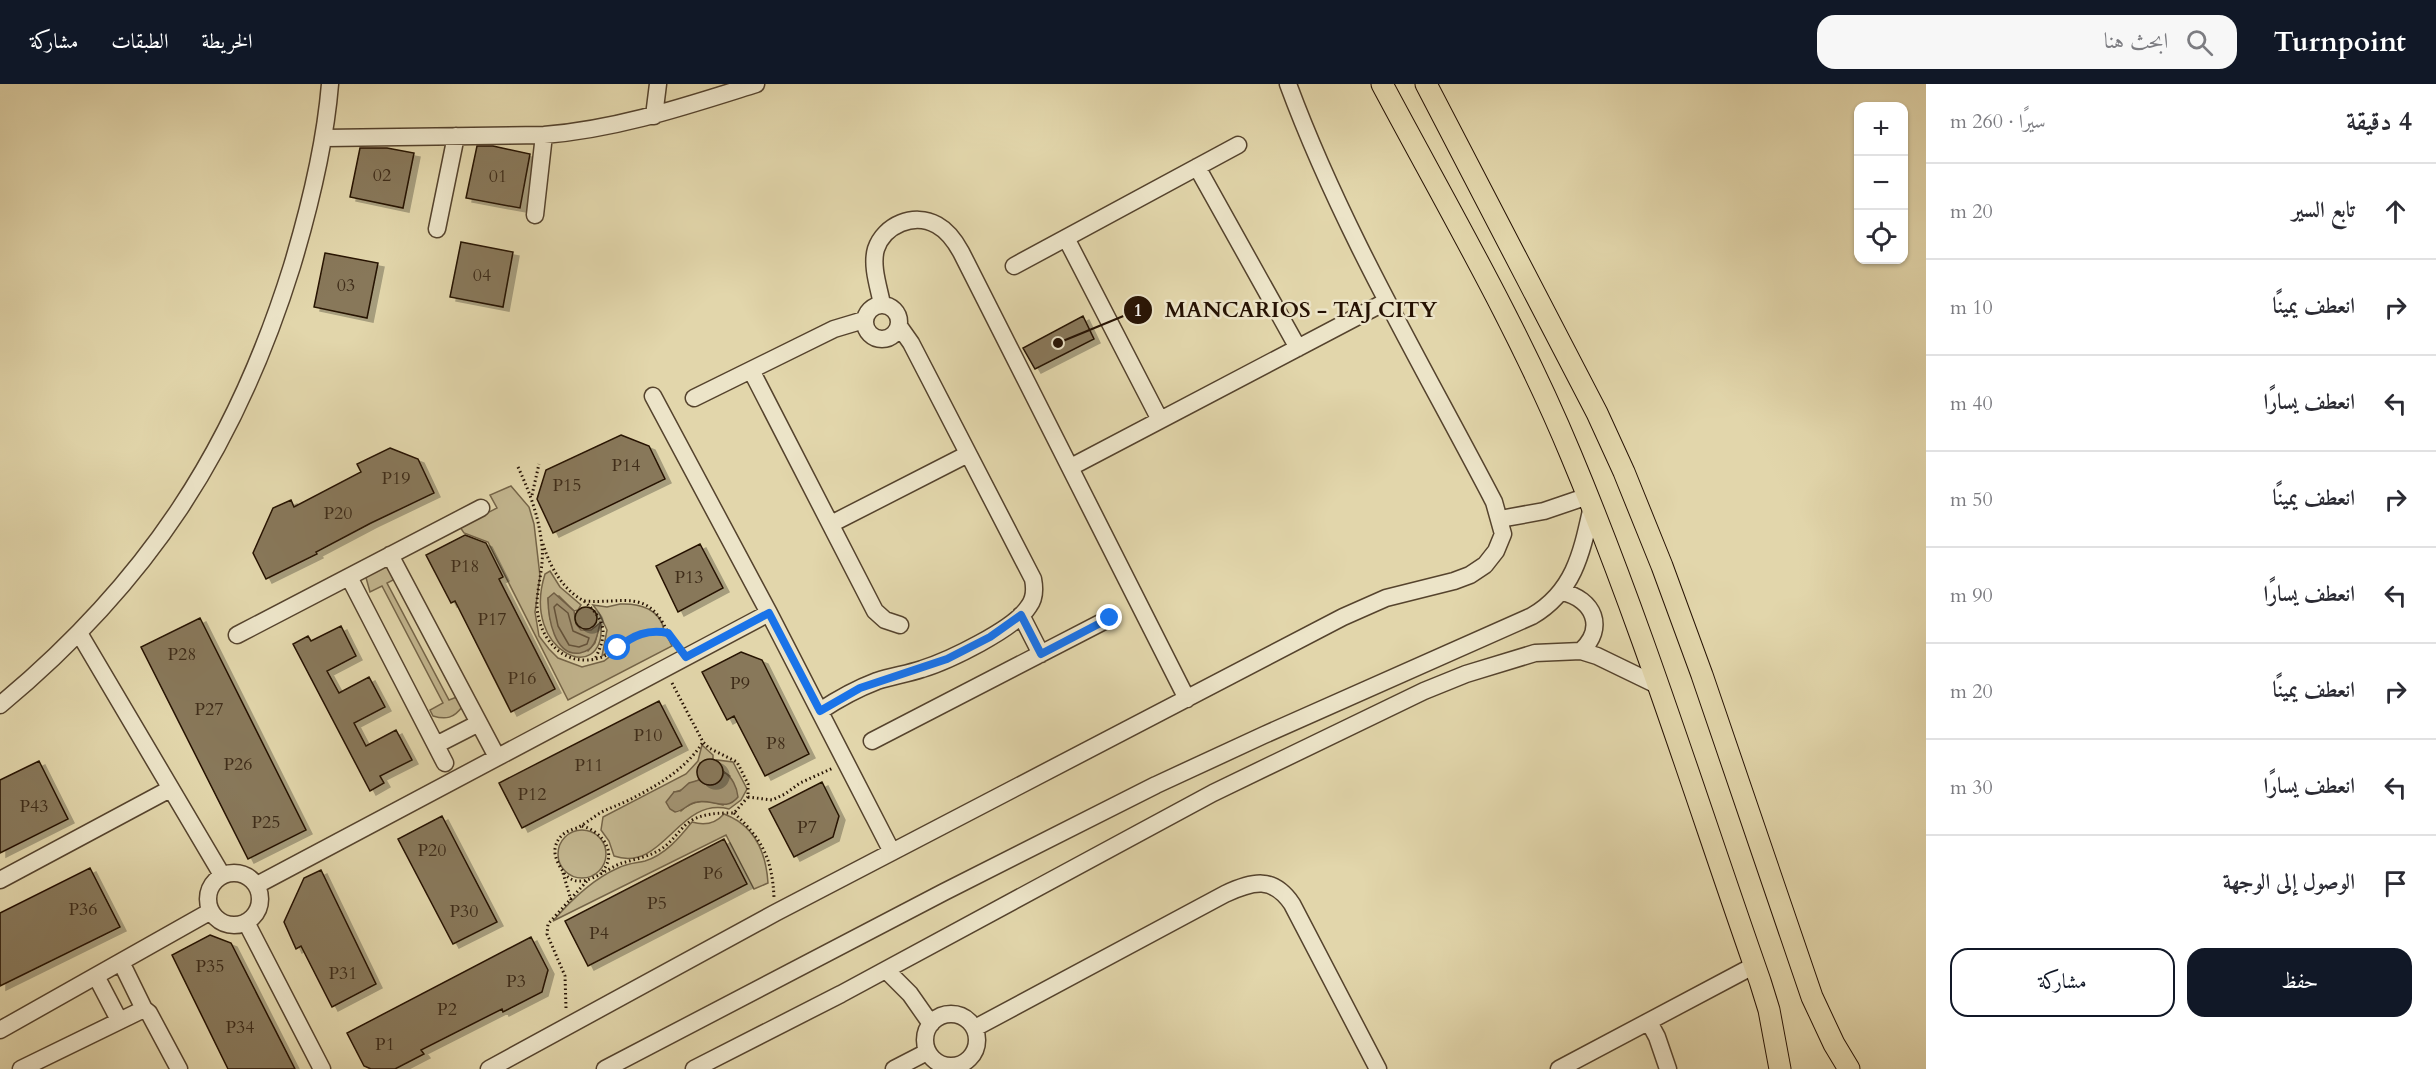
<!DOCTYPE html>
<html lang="ar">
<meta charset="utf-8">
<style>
:root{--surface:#fff;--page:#f7f7f7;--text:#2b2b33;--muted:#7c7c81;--line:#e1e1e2;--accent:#111827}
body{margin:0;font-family:Cardo,Amiri,serif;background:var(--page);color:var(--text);direction:rtl}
.controls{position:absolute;right:18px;top:18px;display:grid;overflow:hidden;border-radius:12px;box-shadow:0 2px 4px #0004}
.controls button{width:54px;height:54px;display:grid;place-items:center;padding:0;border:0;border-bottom:2px solid var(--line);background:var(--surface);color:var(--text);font:30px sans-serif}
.stop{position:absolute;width:18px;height:18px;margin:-14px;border:4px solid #1a73e8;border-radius:50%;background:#fff}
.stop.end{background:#1a73e8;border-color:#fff;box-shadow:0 2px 6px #0008}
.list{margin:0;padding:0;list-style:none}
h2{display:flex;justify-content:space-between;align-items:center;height:78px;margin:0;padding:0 24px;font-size:26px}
h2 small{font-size:20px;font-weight:400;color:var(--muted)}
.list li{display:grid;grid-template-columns:39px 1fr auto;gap:18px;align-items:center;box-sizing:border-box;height:96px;padding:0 24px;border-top:2px solid var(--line)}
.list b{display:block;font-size:22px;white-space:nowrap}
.list em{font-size:20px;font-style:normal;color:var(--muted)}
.actions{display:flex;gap:12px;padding:18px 24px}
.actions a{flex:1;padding:14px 0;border:2px solid var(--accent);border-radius:18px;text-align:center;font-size:21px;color:var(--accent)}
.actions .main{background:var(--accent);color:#fff}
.icon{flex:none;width:33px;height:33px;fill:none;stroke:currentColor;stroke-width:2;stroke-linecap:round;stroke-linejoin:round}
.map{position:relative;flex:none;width:1926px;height:985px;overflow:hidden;direction:ltr}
header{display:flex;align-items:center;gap:36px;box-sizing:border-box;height:84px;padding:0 30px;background:var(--accent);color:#fff}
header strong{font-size:28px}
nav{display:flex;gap:33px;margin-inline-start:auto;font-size:21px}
.search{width:420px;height:54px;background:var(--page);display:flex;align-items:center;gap:15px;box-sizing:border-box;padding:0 21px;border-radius:18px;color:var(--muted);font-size:22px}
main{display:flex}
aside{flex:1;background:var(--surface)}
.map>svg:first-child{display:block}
.green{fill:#c2b58e;stroke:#746448;stroke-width:1.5}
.water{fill:#a29372;stroke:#705f46;stroke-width:1.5}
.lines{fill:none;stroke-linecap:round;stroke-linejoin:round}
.shore{stroke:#64523a;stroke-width:1.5}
.building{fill:#88785a;stroke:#261203;stroke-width:1.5;filter:url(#shadow)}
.minor-casing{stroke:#55432d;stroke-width:19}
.major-casing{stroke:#261203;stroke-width:23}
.path{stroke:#261203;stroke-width:3;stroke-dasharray:1.5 3;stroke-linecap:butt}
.minor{stroke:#ece4c8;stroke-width:16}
.major{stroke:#e2d6ab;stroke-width:21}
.route{stroke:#1a73e8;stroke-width:8}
.labels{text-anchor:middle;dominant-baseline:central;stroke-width:5;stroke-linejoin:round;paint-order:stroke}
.number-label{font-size:18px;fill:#3e2c19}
.leader{fill:none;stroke:#261203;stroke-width:2}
.callout-dot{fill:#261203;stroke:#ece4c8;stroke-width:2}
.mark-label{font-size:18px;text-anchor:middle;font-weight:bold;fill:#fff}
.callout-label{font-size:22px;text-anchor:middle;font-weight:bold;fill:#261203;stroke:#ece4c8;stroke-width:5;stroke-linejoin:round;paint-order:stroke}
</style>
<header>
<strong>Turnpoint</strong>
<div class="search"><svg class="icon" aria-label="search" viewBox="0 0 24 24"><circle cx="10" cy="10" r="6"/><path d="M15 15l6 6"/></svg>ابحث هنا</div>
<nav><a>الخريطة</a><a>الطبقات</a><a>مشاركة</a></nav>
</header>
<main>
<aside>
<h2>4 دقيقة<small>سيرًا · 260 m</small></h2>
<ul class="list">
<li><svg class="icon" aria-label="ahead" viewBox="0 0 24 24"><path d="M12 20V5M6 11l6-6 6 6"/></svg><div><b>تابع السير</b></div><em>20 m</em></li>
<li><svg class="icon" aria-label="right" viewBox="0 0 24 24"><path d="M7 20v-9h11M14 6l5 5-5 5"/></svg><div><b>انعطف يمينًا</b></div><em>10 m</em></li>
<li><svg class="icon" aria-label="left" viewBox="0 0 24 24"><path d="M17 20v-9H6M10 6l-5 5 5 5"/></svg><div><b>انعطف يسارًا</b></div><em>40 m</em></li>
<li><svg class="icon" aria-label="right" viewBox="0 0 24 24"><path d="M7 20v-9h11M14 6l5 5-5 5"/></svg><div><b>انعطف يمينًا</b></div><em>50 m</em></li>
<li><svg class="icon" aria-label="left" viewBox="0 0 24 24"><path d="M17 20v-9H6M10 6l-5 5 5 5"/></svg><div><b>انعطف يسارًا</b></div><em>90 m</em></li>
<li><svg class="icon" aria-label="right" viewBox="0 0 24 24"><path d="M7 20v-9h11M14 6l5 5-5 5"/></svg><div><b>انعطف يمينًا</b></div><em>20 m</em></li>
<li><svg class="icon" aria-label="left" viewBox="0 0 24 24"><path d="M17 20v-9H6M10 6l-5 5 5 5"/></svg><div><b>انعطف يسارًا</b></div><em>30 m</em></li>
<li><svg class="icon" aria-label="arrive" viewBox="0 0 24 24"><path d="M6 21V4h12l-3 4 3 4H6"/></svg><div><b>الوصول إلى الوجهة</b></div></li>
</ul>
<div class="actions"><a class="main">حفظ</a><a>مشاركة</a></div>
</aside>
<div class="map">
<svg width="1926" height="985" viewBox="0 0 1926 985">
<defs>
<filter id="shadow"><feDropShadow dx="6" dy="4" stdDeviation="0" flood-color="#0004"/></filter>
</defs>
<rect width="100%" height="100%" fill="#e2d6ab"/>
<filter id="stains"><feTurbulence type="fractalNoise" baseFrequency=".00333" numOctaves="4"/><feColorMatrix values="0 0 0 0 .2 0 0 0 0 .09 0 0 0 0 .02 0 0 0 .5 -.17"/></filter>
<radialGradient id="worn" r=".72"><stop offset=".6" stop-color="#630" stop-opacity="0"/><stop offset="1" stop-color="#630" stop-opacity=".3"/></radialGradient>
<path class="green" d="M511,402L529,423L534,440L540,492L535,528L539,552L549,565L558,574L582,583L604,577L635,553L658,549L667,552L672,562L568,616L488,458L464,449L460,443L497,424L490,411Z
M384,478L399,493L387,499L449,616L462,611V623C454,634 446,636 433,632L430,626L443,619L382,502L370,508L365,490Z
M550,487L560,503L581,521L578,526L574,527L559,512L548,514L550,535L588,567L595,559L600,539L601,541C605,603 520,569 545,490Z
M620,520C639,519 661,525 664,547C639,544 622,558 602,572L607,546L599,529L593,521L607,523Z
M702,661L713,671V675L700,679L697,687L699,696C690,699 684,707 674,708L681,727C694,715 707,716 723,721L730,692L724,688L717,676L733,678L747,705L741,716L729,725C678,712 664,789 614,772L609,757L601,746L603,733L686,690L698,677Z
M724,730C754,741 766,768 768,799L754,805L726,751L553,837C571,816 593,795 618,784C627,779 636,779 645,777C665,771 680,753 692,738C705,742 715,740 724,730Z
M558 770a24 24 0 1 1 48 0a24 24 0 1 1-48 0Z"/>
<path class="water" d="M554,509L574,527L576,540L581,546H591L600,539C597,552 596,566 580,569C554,573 548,533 548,514Z
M724,688C732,693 737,703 738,713C726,728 713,715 697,718C688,719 684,727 675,728L670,725L666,718L674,708L680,707L689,699L699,696C710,705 721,701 724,688Z"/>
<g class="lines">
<path class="shore" d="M557,520L568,529L573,547L589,554L587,560L579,563L569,561L558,542L554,523Z"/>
</g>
<path class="building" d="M477,62H493L530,70L520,124L466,114Z
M360,64H387L414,69L403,124L350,113Z
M461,158L513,168L503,223L450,213Z
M325,169L378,179L367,234L314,223Z
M1083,232L1094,255L1035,285L1023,264Z
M621,351L649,362L665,395L553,449L537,415L546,386Z
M390,364L418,375L434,409L371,439L316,468L317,470L266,495L253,469L273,424L291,416L294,423L361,388L357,380Z
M465,451L486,459L503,493L499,495L555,605L511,628L455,517L451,519L426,471Z
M700,460L723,504L678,528L656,482Z
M575 534a11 11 0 1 1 22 0a11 11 0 1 1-22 0Z
M200,534L306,746L248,775L141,563Z
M341,542L356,572L327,587L339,609L369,593L385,623L354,639L366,662L396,646L412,676L380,692L384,699L370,707L293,560L308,552L311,557Z
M741,568L762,576L809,670L765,692L734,632L727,636L702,588Z
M659,617L682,662L522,744L499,699Z
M697 688a13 13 0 1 1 26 0a13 13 0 1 1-26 0Z
M39,677L68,735L0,769V696Z
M822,698L839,732L833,753L794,773L769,725Z
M442,732L497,838L453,860L398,755Z
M724,755L747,800L588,882L565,837Z
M90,784L120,843L0,902V829Z
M321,786L376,900L332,923L301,862L296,865L284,838L304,794Z
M210,851L231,859L295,985H228L172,871Z
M531,853L548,886L542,908L503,928L502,925L421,966L424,970L395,985H371L364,982L347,949Z"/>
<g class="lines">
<g class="minor-casing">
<path id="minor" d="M654,32L658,0
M325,54L544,51C618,45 686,22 756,0
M1197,83L1298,264
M535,131L544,51
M437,145L456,52
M1066,154L1160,336
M1014,182L1238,61
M882,220C879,204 871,182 876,165C884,141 914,128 937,141C948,147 955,157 961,168L1187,615
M865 238a17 17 0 1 1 34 0a17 17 0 1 1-34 0Z
M751,286L875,527L885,536L900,541
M653,312L769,529L892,768
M694,314L834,245L864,236
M1071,383L1387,217
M1500,435L1544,427L1588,412
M831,440L968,370
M390,471L497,673
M349,493L445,679
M1562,508C1594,515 1606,544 1581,567
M1021,531L1041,570
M79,549L222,791
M237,551L481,424
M0,621C148,498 235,365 292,182C310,122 325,62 330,0
M820,627C838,615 856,605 877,597C892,592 907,590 922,585C948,577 1015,545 1029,522C1035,514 1035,505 1033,495L911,259L899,242
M872,657L1110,534
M436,661L479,639
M208 815a26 26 0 1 1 52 0a26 26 0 1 1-52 0Z
M0,796L170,705
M257,801L769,529
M246,838L322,985
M121,878L144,925L149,929L179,985
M886,886L910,910L931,940
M96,892L119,936
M925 956a26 26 0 1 1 52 0a26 26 0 1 1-52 0Z
M1649,938L1657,953L1668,985
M975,944L1225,810C1253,797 1273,792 1292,820L1378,985
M0,946L211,827
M21,985L144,925
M489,985L775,829L1343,533L1386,514L1454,497L1470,491L1485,481L1496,467L1503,450L1494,418C1422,280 1342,146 1288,0
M605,985L944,808L1156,701L1264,651L1532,532C1575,507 1582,467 1592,422
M694,985L841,910L1213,709L1424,607L1466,590L1535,569L1581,567L1597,572L1659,602
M894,985L927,968
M1559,985L1755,881"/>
</g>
<g class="major-casing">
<path id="major" d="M1382,0C1447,122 1518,243 1571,371C1643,543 1698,721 1760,897L1769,926L1780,985
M1426,0L1597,329L1624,388L1662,482L1702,591L1812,913L1834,960L1849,985"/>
</g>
<path class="path" d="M518,383C530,409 539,433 542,462C544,481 538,499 537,518C536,545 555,576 584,576C620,577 624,542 668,549L676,559
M532,411L539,380
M543,460C550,483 563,506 584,517C625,520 648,504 668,549
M584,517C606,537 608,549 595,575
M672,599L703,658L709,664L737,678L748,700V713L734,729C720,729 707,729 694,735C682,741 675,755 664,763C652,772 636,775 622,779C604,785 578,812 562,786C558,780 554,771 555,765C557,752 566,747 577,744C585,740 592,734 600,729C609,724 619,721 629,716C657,702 686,685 703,658
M748,713L772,716L785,710L800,699L833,684
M734,729C762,755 772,774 774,813
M582,742C604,748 619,771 600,790
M563,789L571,816
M566,924L565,892L547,850L548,840L587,797"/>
<use href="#minor" class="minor"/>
<use href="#major" class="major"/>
</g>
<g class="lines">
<path class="route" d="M618,564C633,551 648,545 668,549L686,573L769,529L820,627L860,604L947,575L990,553L1021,531L1041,570L1110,534"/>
</g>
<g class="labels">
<g class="number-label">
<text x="382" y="91">02</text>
<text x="498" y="92">01</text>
<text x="482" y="191">04</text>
<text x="346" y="201">03</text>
<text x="626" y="381">P14</text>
<text x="396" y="394">P19</text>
<text x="567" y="401">P15</text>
<text x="338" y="429">P20</text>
<text x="465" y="482">P18</text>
<text x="689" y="493">P13</text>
<text x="492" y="535">P17</text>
<text x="182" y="570">P28</text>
<text x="522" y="594">P16</text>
<text x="740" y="599">P9</text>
<text x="209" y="625">P27</text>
<text x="648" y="651">P10</text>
<text x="776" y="659">P8</text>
<text x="238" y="680">P26</text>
<text x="589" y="681">P11</text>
<text x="532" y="710">P12</text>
<text x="34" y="722">P43</text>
<text x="266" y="738">P25</text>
<text x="807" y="743">P7</text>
<text x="432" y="766">P20</text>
<text x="713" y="789">P6</text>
<text x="657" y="819">P5</text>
<text x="83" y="825">P36</text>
<text x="464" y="827">P30</text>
<text x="599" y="849">P4</text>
<text x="210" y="882">P35</text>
<text x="343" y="889">P31</text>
<text x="516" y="897">P3</text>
<text x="447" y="925">P2</text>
<text x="240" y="943">P34</text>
<text x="385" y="960">P1</text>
</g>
</g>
<path class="leader" d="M1058 259L1138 226"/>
<g class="callout-dot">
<circle cx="1058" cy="259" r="6"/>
<circle cx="1138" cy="226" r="15"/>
</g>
<g class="mark-label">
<text x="1138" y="232">1</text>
</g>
<g class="callout-label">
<text x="1301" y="233">MANCARIOS - TAJ CITY</text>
</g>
<rect width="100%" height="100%" filter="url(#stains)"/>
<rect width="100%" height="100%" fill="url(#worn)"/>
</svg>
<div class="controls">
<button>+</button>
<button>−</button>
<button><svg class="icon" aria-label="locate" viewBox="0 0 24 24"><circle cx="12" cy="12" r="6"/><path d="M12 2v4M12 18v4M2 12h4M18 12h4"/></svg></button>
</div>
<div class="stop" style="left:618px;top:564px"></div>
<div class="stop end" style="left:1110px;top:534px"></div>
</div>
</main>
